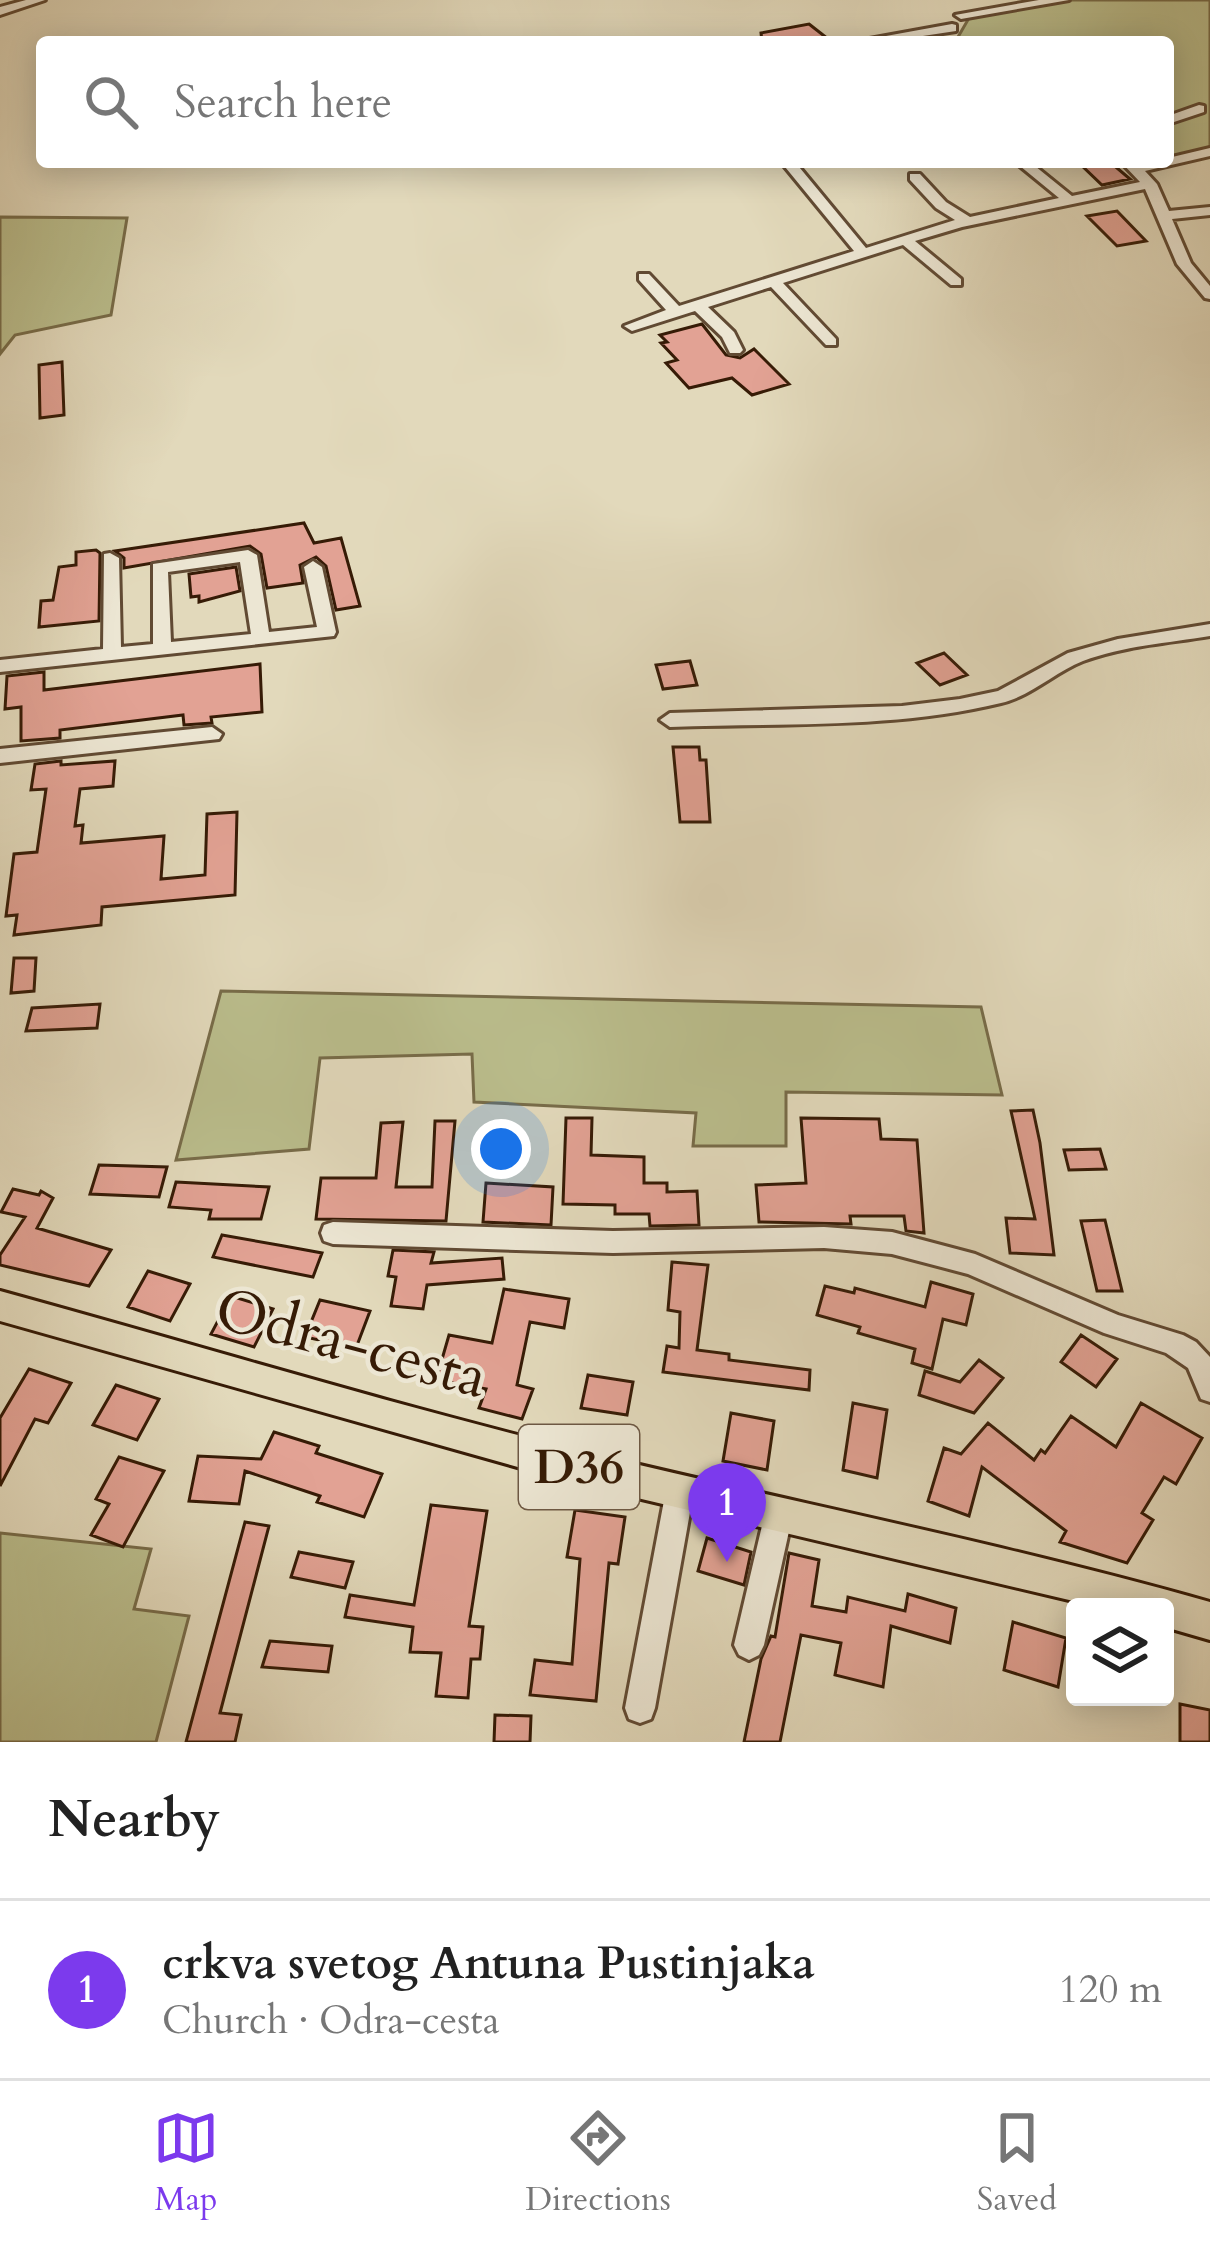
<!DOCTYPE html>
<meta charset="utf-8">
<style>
:root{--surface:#fff;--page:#f6f6f6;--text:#222;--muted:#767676;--line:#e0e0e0;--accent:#7c3aed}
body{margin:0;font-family:Cardo,serif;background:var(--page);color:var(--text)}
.controls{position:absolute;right:36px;bottom:36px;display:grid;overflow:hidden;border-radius:12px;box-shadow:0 6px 30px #0003}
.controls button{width:108px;height:108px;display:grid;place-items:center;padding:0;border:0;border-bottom:3px solid var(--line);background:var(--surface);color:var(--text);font:60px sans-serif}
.you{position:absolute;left:501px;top:1149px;width:42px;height:42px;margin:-30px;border:9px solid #fff;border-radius:50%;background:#1a73e8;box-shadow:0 0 0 18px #1a73e833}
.badge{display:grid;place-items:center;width:78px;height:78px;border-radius:50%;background:var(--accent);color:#fff;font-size:39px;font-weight:700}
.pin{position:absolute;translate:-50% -99px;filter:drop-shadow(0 3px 6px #0008)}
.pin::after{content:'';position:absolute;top:63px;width:42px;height:36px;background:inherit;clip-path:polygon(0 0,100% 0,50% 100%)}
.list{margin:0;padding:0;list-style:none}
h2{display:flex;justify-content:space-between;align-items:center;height:156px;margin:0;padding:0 48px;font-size:51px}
h2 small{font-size:39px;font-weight:400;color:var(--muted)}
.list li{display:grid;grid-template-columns:78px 1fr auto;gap:36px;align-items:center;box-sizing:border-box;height:180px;padding:0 48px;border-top:3px solid var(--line)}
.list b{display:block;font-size:45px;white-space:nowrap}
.list p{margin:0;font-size:39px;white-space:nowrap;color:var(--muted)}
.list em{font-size:39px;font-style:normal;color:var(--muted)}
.icon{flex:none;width:66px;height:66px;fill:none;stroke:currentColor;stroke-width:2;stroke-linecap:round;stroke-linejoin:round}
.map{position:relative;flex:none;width:1210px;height:1742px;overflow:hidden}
.search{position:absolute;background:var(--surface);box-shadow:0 6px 30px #0003;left:36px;right:36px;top:36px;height:132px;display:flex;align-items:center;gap:30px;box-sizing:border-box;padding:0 42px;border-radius:12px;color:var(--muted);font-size:45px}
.sheet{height:336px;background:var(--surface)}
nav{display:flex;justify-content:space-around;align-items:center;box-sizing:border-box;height:168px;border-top:3px solid var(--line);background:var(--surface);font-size:33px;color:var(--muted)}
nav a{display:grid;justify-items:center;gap:6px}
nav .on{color:var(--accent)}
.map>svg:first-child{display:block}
.green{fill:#babd8c;stroke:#786c49;stroke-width:3}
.building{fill:#e2a294;stroke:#361b06;stroke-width:3}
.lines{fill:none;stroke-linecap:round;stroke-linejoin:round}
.minor-casing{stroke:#614a33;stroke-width:6}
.major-casing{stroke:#361b06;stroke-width:6}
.minor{fill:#ece6d3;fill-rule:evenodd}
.major{fill:#e2d9bb;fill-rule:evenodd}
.labels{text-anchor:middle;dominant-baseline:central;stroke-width:9;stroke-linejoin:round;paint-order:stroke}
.shield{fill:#ece6d3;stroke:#6d5844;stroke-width:3}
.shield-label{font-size:48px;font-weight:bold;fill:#361b06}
.near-street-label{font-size:60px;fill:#361b06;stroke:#ece6d3}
</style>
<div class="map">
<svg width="1210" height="1742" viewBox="0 0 1210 1742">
<rect width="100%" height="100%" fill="#e2d9bb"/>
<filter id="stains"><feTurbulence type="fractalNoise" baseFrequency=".00167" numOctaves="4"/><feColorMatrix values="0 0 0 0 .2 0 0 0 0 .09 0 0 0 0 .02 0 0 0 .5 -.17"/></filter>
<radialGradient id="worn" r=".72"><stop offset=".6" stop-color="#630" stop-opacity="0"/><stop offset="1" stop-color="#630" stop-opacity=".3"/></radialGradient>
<path class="green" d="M1065,0H1210V152L1168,161V42H961L958,37L969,18Z
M0,217L127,218L111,315L15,335L0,354Z
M221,991L981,1007L1002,1095L786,1092V1146H693L696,1113L474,1102L472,1054L320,1058L309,1149L176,1160Z
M0,1533L151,1549L134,1609L189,1616L156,1742H0Z"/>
<path class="building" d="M809,24L832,42H762L761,33Z
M1078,162H1110L1130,179L1102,185Z
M1117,211L1146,241L1117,246L1087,216Z
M702,324L726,355L740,358L754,349L789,384L752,395L732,378L689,388L666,363L677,360L661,343L667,342L660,335Z
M62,362L64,415L40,418L39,365Z
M304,523L314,543L341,538L360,606L336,610L326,566L316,557L300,565L303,583L267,588L261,554L250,546L124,568V558L115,551Z
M96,550L100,553L99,621L39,627L41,601L53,600L59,567L76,565V552Z
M236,567L240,591L199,602V596L191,597L189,574Z
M944,653L967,675L940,685L917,663Z
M690,661L697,685L663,689L656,665Z
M260,664L262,712L211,717L212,723L184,725L183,715L60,730V738L21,741V707L5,709L7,676L44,672V690Z
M673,747H699L700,760H706L710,822H680Z
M61,761V765L115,761L113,786L80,789L75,826L83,825L81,843L164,836L161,879L205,875L207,814L237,812L235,895L102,907L101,925L14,935L17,915L6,916L14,854L37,852L46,789L31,790L35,764Z
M14,958H36L34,991L11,993Z
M100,1004L97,1028L26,1031L32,1008Z
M1033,1110L1040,1143L1054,1255L1010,1253L1006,1218L1035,1219L1011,1111Z
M566,1118H592L591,1155L644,1157V1183H667V1192L697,1191L699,1225L650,1226L649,1214H615V1205L563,1204Z
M801,1118L879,1119L881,1139L917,1140L924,1233L906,1231L904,1216H850L851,1224L759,1222L756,1185L806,1183Z
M435,1121H455L446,1221L316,1219L321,1178H376L381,1123L403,1122L396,1187H432Z
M1100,1149L1106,1169L1069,1170L1064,1150Z
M99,1165L167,1167L159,1197L90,1194Z
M176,1182L269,1187L261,1219H209L211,1210L169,1207Z
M486,1183L553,1187L551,1225L483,1222Z
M13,1189L39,1195L41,1191L53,1198L37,1228L111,1250L89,1286L0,1265V1255L25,1217L1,1212Z
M1105,1220L1122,1291H1097L1081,1221Z
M222,1235L284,1246L322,1253L313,1277L213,1257Z
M393,1250L434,1252L431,1263L502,1258L504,1279L427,1285L423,1309L391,1306L396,1277L388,1276Z
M672,1262L708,1265L697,1350L729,1354V1360L810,1370L809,1390L663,1372L667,1346L679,1348L680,1312L668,1310Z
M148,1271L190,1284L170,1321L128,1307Z
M931,1282L973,1294L966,1325L943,1319L932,1369L912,1363L915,1349L858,1333L860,1327L817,1315L825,1286L854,1293L855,1288L925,1307Z
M504,1289L569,1299L564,1328L530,1322L517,1385L533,1389L522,1419L479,1408L486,1389L436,1380L449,1335L492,1343Z
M231,1296L273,1309L254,1347L211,1334Z
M320,1300L370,1311L356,1348L305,1337Z
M1081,1335L1117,1359L1096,1387L1061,1362Z
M979,1360L1003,1378L974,1413L919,1395L925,1371L960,1382Z
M29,1369L71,1383L48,1423L35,1419L0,1486V1418Z
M588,1375L633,1382L627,1415L581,1408Z
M116,1385L159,1399L137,1440L93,1425Z
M853,1403L887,1410L877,1478L843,1470Z
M1141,1403L1202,1438L1176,1484L1164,1477L1142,1513L1153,1520L1127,1563L1060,1542L1066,1531L982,1467L969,1516L928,1501L944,1448L961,1454L988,1423L1034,1460L1041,1450L1045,1453L1071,1416L1116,1447Z
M731,1413L774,1421L767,1470L723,1461Z
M274,1432L319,1446L316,1453L382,1474L364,1517L317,1502L320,1496L245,1471L239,1504L189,1501L198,1456L261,1459Z
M119,1457L164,1471L123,1547L91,1535L109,1504L96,1499Z
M431,1505L487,1511L469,1626L483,1627L480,1659H471L468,1698L436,1696L441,1653L410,1652L413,1627L345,1617L350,1595L414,1605Z
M575,1510L625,1517L618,1564L609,1563L596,1701L530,1695L535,1660L572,1664L580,1559L567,1557Z
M245,1522L269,1526L220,1713L241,1715L235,1742H186Z
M707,1538L751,1552L744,1585L698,1571Z
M299,1552L353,1562L345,1588L291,1577Z
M789,1553L819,1560L812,1606L846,1612L848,1597L905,1611L908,1594L956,1608L950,1643L891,1626L883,1687L835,1675L841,1643L801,1635L780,1742H744L761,1659L771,1636L775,1637Z
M1013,1622L1066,1638L1058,1687L1004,1670Z
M270,1641L332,1646L328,1672L262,1667Z
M1180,1704L1210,1710V1742H1180Z
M495,1715L531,1716L530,1742H494Z"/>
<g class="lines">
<g class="minor-casing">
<path id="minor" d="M26,0H45L0,15V7Z
M1039,0H1069L961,19L955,15Z
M952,24L956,25V31L883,42H853Z
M1199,105L1204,106V112L1168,124V116Z
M1210,148V156L1145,171L1157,184L1169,211L1210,207V215L1172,219L1191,263L1210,286V299L1205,298L1177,264L1145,189L962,227L915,241L961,279V285H951L903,245L783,283L836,339V345H826L771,287L708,307L734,332L743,350L740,353H730L722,337L695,311L632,331L624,326L666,310L639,280V274H649L679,306L854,251L781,162H795L866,248L955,220L936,208L910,180V174H920L946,202L970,217L1059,198L1015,162H1030L1072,196L1140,182L1121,162L1138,165L1168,162V158Z
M248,550L257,555L269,632L317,627L304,567L313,561L322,567L336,632L334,636L0,672V660L103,649L104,554L110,553L119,558L121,647L153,644V564ZM240,562L251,634L171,642L168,572Z
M1210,624V636C1168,643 1123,646 1083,661C1055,672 1031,696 1001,703C894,729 779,723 670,727L660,720L670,713L902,706L960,699L998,691L1068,653L1118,639Z
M212,727L222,734L219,739L0,763V749Z
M333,1222L613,1231L824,1227L892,1232L975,1254L1118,1315L1183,1335L1196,1342L1210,1357V1402L1201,1399L1188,1368L1166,1353L1104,1333L968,1274L892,1254L824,1248L613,1253L333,1244L324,1241L321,1233L324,1225Z
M680,1477L690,1481L694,1490L655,1708L651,1719L640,1723L629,1719L625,1708L666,1490L670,1481Z
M779,1500L789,1503L793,1513L764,1645L759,1655L749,1660L739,1655L734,1645L765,1513L769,1503Z"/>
</g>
<g class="major-casing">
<path id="major" d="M0,1291C193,1344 386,1403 581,1451C790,1502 1002,1543 1210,1602V1640L1165,1627V1607H1099L578,1484L0,1321Z"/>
</g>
<use href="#minor" class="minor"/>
<use href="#major" class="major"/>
</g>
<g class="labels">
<rect class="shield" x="519" y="1425" width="120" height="84" rx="9"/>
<g class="shield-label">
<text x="579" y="1467">D36</text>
</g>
<g class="near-street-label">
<text transform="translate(351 1344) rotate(15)">Odra-cesta</text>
</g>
</g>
<rect width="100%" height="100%" filter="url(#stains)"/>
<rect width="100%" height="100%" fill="url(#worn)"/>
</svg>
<div class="controls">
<button><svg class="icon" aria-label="layers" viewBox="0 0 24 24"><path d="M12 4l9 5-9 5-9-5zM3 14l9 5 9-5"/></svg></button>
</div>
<div class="you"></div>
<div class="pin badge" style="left:727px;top:1562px">1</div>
<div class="search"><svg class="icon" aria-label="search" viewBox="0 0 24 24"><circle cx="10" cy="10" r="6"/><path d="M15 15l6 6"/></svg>Search here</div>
</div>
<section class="sheet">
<h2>Nearby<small></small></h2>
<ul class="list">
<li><span class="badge">1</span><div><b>crkva svetog Antuna Pustinjaka</b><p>Church · Odra-cesta</p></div><em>120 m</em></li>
</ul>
</section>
<nav>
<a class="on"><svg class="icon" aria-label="map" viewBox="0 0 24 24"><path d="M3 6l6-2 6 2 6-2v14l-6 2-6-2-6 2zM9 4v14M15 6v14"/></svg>Map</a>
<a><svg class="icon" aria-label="directions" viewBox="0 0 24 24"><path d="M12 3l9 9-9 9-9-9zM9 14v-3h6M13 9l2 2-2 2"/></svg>Directions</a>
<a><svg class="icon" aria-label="saved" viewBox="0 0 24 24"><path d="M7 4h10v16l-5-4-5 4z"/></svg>Saved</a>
</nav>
